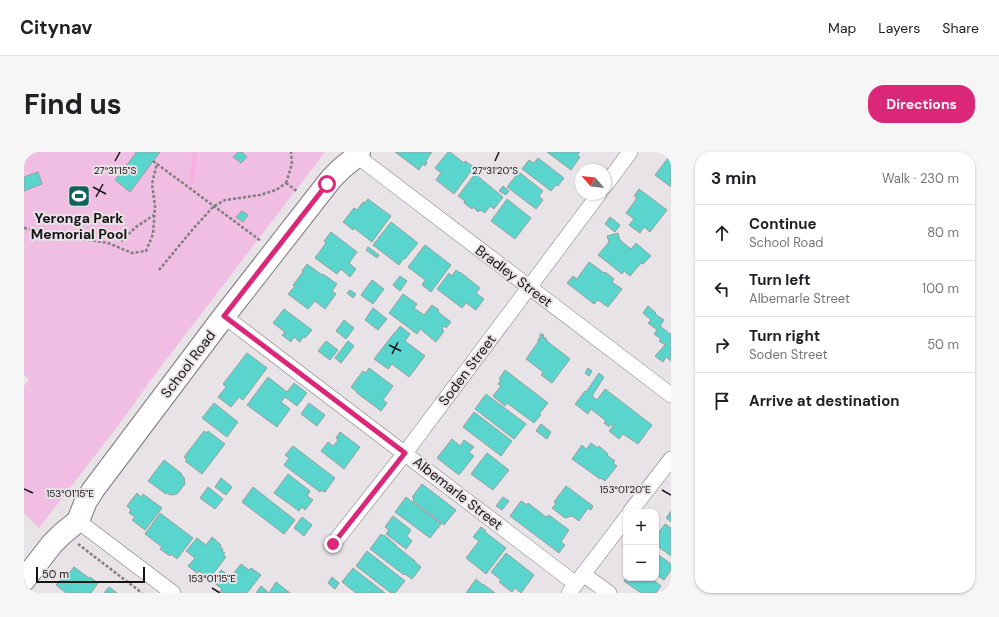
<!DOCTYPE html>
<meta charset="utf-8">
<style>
:root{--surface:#fff;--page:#f6f6f6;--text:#202124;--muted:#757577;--line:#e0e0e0;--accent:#db2777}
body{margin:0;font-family:"DM Sans",sans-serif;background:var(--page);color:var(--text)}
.controls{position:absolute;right:12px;bottom:12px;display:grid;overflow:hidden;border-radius:8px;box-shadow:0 1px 3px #0004}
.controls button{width:36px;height:36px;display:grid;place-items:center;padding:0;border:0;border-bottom:1px solid var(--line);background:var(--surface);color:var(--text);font:20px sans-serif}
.compass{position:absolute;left:551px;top:12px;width:36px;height:36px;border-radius:50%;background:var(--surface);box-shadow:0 1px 3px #0004;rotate:298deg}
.scale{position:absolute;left:12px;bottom:10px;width:109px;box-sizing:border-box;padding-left:4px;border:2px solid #161516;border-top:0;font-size:11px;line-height:14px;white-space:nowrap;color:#161516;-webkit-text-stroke:3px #e8e3e6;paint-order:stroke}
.stop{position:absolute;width:12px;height:12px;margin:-9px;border:3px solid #db2777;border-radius:50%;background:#fff}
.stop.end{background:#db2777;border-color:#fff;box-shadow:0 1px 4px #0008}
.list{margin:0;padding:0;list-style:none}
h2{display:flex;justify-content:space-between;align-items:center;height:52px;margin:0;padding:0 16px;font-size:17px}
h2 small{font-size:13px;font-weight:400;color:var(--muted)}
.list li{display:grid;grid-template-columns:26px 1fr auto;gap:12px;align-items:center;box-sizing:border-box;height:56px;padding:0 16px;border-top:1px solid var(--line)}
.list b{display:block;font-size:15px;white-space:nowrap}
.list p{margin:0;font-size:13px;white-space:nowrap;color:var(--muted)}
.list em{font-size:13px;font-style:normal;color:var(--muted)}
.icon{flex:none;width:22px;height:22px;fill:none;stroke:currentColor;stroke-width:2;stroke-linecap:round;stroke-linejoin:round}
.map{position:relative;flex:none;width:647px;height:441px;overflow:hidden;border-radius:16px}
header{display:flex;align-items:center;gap:24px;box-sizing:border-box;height:56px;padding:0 20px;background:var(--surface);border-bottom:1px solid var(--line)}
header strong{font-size:19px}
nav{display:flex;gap:22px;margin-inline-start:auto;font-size:14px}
.intro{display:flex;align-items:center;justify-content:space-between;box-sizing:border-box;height:96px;padding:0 24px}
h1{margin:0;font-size:28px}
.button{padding:10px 18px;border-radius:16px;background:var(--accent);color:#fff;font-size:14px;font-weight:700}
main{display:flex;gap:24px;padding:0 24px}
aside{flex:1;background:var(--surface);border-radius:16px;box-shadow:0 1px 3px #0004}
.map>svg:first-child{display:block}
.green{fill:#efbee2}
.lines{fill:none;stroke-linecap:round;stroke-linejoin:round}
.stream{stroke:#f7aee4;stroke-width:4.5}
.building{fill:#5ad5ce;stroke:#989e9d}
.street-casing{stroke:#7d787c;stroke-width:16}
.secondary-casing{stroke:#7d787c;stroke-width:24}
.path{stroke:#817e80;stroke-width:2.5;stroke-dasharray:3 2;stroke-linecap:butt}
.street{stroke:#fff;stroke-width:15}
.secondary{stroke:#fff;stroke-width:22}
.route{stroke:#db2777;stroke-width:5}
.ticks{fill:none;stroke:#161516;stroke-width:1.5}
.labels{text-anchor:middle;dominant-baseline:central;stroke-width:4;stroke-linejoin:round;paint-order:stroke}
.poi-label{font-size:14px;font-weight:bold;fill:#161516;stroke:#e8e3e6}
.street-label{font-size:14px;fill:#161516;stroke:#e8e3e6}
.ticks-label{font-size:10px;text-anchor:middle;fill:#161516;stroke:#e8e3e6;stroke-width:4;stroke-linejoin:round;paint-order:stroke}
</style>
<header>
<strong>Citynav</strong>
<nav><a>Map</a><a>Layers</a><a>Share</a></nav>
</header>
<div class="intro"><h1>Find us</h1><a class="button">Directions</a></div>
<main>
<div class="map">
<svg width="647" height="441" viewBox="0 0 647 441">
<rect width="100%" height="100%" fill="#e8e3e6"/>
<path class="green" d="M0,0H301L129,225L97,270L15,376L0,361V234L5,227L0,223Z"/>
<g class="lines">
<path class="stream" d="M168,29L171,0"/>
</g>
<path class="building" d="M111,0H136L106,40L91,28L112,1Z
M214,0H218L223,5L217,11L209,5Z
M371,0H408L402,9L403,10L401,14L399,12L395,18Z
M424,0H426L440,11L441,9L450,15L430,42L412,28L417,21L411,16Z
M523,0H556L553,3L556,5L547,18Z
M647,2V35L631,23Z
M514,6L540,26L534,34L532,33L527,39L498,17L505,8L510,11Z
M14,20L18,32L0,39V25Z
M495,20L519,39L515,44L519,48L512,57L483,35Z
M451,22L479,45L470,57L466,54L461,61L456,58L454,60L449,55L448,57L440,51L441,49L434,44Z
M479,34L485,39L482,43L475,39Z
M615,37L643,58L626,80L620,75L616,81L605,73L610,67L602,61L613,46L610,44Z
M344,47L367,64L348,90L330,76L329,78L319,70L330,56L333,58L339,50L341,51Z
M483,47L507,66L491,87L467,69Z
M218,59L224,63L219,70L212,65Z
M586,65L596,73L591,80L581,72Z
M367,70L394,91L381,107L380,106L375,113L349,93Z
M307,80L333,100L325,111L332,117L326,125L317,117L313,122L291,106L302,91L300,89Z
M594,81L596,88L607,97L612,91L627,104L619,112L617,111L606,124L600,119L598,122L574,103L585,90L583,84Z
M401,93L427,113L407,140L398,133L401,128L384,115Z
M344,95L355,103L353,106L342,98Z
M565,110L580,121L581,120L590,127L588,130L598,137L584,155L574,148L570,152L543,131L549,124L553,127Z
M283,112L298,123L299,122L313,132L308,139L312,142L301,157L291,149L284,157L264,142L271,134L269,133L279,120L278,119Z
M432,118L436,121V120L456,136L452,141L460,147L452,158L442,151L438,156L413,137L425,121L428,124Z
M376,124L383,129L376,139L369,133Z
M348,128L360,137L349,152L337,143Z
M326,138L332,142L329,146L323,141Z
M379,142L393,152L390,156L400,163L408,153L415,158L414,160L427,170L422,176L420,174L418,177L420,179L412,190L396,177L393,182L365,161Z
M624,154L632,161L631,162L640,168L636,174L646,182L647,181V209L642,205L639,210L631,204L641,193L635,189L637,187L630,182L633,178L624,171L627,168L619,161Z
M349,156L363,167L354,178L341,168Z
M260,157L288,178L281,186L279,185L276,190L270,185L267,190L258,183L261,180L249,171Z
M320,168L330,176L322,187L312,179Z
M376,174L386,182L381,189L401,204L385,225L368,212L364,217L350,207L371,180V181Z
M516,182H519L520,186H522L523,189L546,207L528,231L517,223L519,220L502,207L514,190V187H516Z
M302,189L314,198L306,208L294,199Z
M324,189L330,194L317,211L311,206Z
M223,201L243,216L219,248L215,245L207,255L194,245L202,235L199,232Z
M345,216L369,234L359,248L363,251L357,259L333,241V240L327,235L339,219L342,221Z
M564,216L568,219L565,224L561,221Z
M481,218L524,251L515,262L517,263L510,271L483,251L481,254L469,244L477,234L474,232L477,228L475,227Z
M575,221L580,225L568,244L573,248L581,237L628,273L614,292L599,282L595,287L585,279L589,274L586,272L585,275L580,271L582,269L567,257L564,262L551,252L561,239L562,240Z
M244,225L263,240L270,231L283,241L273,254L261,245L257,250L266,257L253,275L223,253Z
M462,242L502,272L490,287L451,257Z
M190,251L214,270L203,285L178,266Z
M285,251L301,263L293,274L277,262Z
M450,260L488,289L477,304L439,275Z
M517,272L527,280L523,287L512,279Z
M180,279L183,281L184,279L201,292L178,322L161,309L163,308L160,305Z
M316,280L336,295L320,317L297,299L304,290L309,294L314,288L312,286Z
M428,287L436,294L440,288L450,295L445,300L450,304L435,323L413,306Z
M567,291L574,296L575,294L584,302L583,303L591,309L589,311L593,314L581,329L577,326L576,327L548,307L558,293L562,297Z
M269,294L311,326L301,340L297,338L296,340L260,313L265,306L261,303Z
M463,301L485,318L469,338L447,322Z
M140,308L158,322L157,323L160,325L161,332L153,342L146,343L143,341L142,342L124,329Z
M264,322L286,339L283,344L289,348L281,358L278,355L275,359L250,341Z
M197,326L208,335L202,343L191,335Z
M398,332L432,358L420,373L389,349L390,347L388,345Z
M542,334L569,354L567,358L564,356L555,369L548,364L541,366L528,356L532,352L530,350Z
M184,335L199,347L191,357L176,346Z
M229,335L271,368L260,382L218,350Z
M113,341L117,345L119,342L138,356L121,378L108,368L111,365L105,361L107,358L103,354Z
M382,345L417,372L406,386L371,360Z
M479,345L485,349L478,358L472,354Z
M497,349L503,353L504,351L522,365L525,363L545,378L537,390L541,393L535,401L486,364Z
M647,359V370L642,366Z
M136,361L169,386L153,407L147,402L146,404L136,397L138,395L121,382Z
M369,364L387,378L383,384L388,389L382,397L362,382L365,378L361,375Z
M278,365L288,373L280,384L270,376Z
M641,372L647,376V404L632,393V384Z
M457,375L462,379L461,380L482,396L462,422L442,406L455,389L449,385Z
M357,382L359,384L360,383L372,393V394L391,409V410L397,415L388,427L381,422L380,423L346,397Z
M188,385L197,393L196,394L199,397L198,399L201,401L199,402L202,405L185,427L175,419L173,421L164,414L171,406L162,399L173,386L182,393Z
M343,399L381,429L371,441H367L332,414Z
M482,401L510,423L497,441L491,436L488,440L475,430L477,428L467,420Z
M632,401L647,412V418L640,428L633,423L632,424Z
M217,412L225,418L227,416L237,423L223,441H198L196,439L198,437L189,430L197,418L207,425Z
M50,415L65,426L66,425L74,431L67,441H42L32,433L41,422L43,424Z
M329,416L361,441H332L318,430Z
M308,425L315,431L311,437L304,431Z
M602,426H627L637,434L632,441H617L600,429Z
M452,427L459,433V432L471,441H442Z
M252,430L266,441H232L237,434L245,441Z
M85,435L93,441H80Z"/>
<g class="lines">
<g class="street-casing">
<path id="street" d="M333,4L647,243
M581,34L606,0
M200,164L552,432
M606,360L647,307
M54,369L149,441
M309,392L381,301L575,42
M559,422L585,441
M545,441L602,366"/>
</g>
<g class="secondary-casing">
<path id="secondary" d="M0,428L28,392L38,382L54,369L62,349L69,338L200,164L307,27L318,16L333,4L335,0"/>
</g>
<path class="path" d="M129,9L237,89
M262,31L274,40
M262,31L268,12L267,0
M0,76L41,84L84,91L108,101L122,99L129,82L131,54L128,32L133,11
M97,89L112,75L130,63
M135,118L169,77L190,54L201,48L236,43L252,38L262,31
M54,392L118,441"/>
<use href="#street" class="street"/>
<use href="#secondary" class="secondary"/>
</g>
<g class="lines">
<path class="route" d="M303,32L200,164L381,301L309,392"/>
</g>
<path class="ticks" d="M91,9L96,0M471,9L475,0M69,35L82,42M72,45L79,32M365,193L377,199M368,202L374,190M0,337L9,341M638,338L647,343M188,436L196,441"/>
<defs>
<g id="stadium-square" transform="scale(1.15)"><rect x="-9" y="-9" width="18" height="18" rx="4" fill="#13625f" stroke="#e8e3e6"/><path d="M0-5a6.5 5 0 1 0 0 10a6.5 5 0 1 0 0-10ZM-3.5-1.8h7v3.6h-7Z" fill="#fff"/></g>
</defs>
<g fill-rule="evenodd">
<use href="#stadium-square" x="55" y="44"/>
</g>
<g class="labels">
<g class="poi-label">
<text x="55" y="66">Yeronga Park<tspan x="55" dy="16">Memorial Pool</tspan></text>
</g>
<g class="street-label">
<text transform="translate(490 124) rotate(37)">Bradley Street</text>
<text transform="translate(164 212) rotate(-53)">School Road</text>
<text transform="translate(443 218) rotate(-53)">Soden Street</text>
<text transform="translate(434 341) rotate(38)">Albemarle Street</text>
</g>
</g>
<g class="ticks-label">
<text x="91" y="22">27°31'15"S</text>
<text x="471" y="22">27°31'20"S</text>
<text x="601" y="341">153°01'20"E</text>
<text x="46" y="345">153°01'15"E</text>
<text x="188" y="430">153°01'15"E</text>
</g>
</svg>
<div class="controls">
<button>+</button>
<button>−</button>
</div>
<svg class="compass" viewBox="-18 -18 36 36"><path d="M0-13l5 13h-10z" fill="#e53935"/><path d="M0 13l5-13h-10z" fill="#757577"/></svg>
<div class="scale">50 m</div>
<div class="stop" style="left:303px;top:32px"></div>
<div class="stop end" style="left:309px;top:392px"></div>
</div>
<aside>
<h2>3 min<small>Walk · 230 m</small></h2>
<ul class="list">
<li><svg class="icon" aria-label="ahead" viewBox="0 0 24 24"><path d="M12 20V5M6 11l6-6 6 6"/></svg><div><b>Continue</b><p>School Road</p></div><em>80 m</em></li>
<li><svg class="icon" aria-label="left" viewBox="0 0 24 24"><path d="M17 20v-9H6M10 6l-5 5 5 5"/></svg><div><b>Turn left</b><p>Albemarle Street</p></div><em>100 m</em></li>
<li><svg class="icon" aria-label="right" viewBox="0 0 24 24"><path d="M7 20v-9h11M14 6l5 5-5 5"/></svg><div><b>Turn right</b><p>Soden Street</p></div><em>50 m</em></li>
<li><svg class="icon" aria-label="arrive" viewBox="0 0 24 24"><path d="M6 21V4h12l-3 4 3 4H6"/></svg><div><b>Arrive at destination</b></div></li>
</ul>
</aside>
</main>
